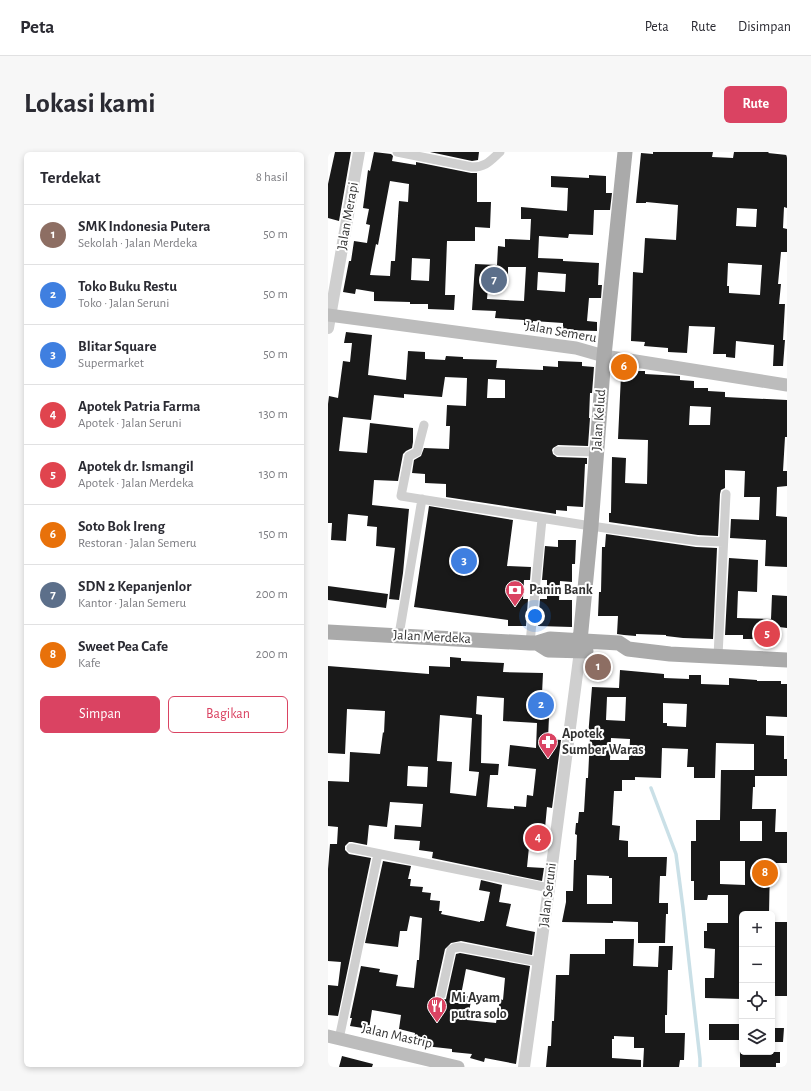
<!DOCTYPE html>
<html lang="id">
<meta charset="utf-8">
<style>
:root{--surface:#fff;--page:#f7f7f7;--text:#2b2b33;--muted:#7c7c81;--line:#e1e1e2;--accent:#da4362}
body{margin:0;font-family:"Alegreya Sans",sans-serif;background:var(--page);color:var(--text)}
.controls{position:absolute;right:12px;bottom:12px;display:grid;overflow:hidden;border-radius:6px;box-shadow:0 2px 6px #0003}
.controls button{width:36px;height:36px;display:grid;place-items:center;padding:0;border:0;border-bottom:1px solid var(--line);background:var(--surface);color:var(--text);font:20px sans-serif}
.you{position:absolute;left:207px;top:464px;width:14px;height:14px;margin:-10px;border:3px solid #fff;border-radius:50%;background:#1a73e8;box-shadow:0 0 0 6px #1a73e833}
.badge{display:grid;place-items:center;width:26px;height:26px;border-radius:50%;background:var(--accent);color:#fff;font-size:13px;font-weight:700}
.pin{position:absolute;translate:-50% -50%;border:2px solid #fff;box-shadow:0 1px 4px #0006}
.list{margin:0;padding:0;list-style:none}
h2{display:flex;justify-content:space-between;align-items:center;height:52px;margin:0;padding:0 16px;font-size:17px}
h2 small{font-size:13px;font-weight:400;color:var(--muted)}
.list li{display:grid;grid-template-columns:26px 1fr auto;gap:12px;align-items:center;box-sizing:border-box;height:60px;padding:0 16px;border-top:1px solid var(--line)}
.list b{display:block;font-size:15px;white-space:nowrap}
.list p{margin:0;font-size:13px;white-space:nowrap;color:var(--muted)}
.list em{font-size:13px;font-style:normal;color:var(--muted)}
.actions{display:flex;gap:8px;padding:12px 16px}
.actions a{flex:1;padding:9px 0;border:1px solid var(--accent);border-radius:6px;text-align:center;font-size:14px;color:var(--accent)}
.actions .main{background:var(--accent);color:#fff}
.icon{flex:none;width:22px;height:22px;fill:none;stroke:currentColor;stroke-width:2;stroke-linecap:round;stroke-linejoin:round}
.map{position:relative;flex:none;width:459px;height:915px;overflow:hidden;border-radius:6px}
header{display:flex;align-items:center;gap:24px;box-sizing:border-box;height:56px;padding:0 20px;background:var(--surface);border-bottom:1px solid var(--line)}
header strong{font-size:19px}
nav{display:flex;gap:22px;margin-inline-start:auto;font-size:14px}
.intro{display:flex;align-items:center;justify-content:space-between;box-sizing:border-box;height:96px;padding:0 24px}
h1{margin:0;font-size:28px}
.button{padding:10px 18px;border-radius:6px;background:var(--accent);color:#fff;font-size:14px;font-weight:700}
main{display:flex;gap:24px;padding:0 24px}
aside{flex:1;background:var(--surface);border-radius:6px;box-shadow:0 2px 6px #0003}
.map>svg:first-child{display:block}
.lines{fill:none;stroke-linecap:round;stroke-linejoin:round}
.stream{stroke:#cae0e7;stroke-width:3.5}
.building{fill:#191919;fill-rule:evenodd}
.minor{stroke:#cfcfcf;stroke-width:9}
.tertiary{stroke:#cfcfcf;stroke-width:12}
.secondary{stroke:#bcbcbc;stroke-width:13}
.primary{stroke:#aaa;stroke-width:15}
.labels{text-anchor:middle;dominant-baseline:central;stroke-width:4;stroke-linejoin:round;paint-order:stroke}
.street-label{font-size:14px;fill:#323232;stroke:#fff}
.poi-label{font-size:14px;font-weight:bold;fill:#323232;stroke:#fff;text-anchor:start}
</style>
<header>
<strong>Peta</strong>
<nav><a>Peta</a><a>Rute</a><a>Disimpan</a></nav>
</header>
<div class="intro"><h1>Lokasi kami</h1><a class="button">Rute</a></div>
<main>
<aside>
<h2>Terdekat<small>8 hasil</small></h2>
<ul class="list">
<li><span class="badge" style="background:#8d6e63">1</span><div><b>SMK Indonesia Putera</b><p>Sekolah · Jalan Merdeka</p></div><em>50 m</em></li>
<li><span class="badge" style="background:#3f7fe0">2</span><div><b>Toko Buku Restu</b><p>Toko · Jalan Seruni</p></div><em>50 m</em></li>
<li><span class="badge" style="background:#3f7fe0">3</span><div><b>Blitar Square</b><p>Supermarket</p></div><em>50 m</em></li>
<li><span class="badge" style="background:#e0444e">4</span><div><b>Apotek Patria Farma</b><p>Apotek · Jalan Seruni</p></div><em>130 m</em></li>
<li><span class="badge" style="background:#e0444e">5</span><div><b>Apotek dr. Ismangil</b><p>Apotek · Jalan Merdeka</p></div><em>130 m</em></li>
<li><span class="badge" style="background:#e8710a">6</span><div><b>Soto Bok Ireng</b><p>Restoran · Jalan Semeru</p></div><em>150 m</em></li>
<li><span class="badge" style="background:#5c6f8a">7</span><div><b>SDN 2 Kepanjenlor</b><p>Kantor · Jalan Semeru</p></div><em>200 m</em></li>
<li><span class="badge" style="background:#e8710a">8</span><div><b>Sweet Pea Cafe</b><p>Kafe</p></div><em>200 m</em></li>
</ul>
<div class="actions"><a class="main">Simpan</a><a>Bagikan</a></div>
</aside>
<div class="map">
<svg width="459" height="915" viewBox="0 0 459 915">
<rect width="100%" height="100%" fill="#fff"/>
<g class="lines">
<path class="stream" d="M323,636L348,702L355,756L372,907V915"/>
</g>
<path class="building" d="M7,0H23L11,69L0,66V32Z
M46,0L63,2L65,4L64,9L88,13V10L143,21H149V50H163L162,76L147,75V89H119L117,143H127L126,158L100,157V152H82V150L46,149V140L28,137L27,142L15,140L21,109H23L26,89L39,91L42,73L38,72L41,57L35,56L40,18L42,19ZM62,29L81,32L80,50L71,49L67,109H63L62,124L42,123L48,92L50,93ZM84,106L102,107L101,129L83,128Z
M102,0H151L150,8L144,9Z
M325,0H385L384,5L405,6L406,0H441L440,1L459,3V56L456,55L455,76L459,77V100H453L450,132H453L451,152H457L455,188H457L455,214H445L446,193L408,189L407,206L398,205V202H385L387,175L361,174L359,201L340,200V196L316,194L317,190L303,189L305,120L315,121L317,86L348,88L350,53L318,50V51H308L313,1L325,2ZM409,56L429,57L428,75L408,74ZM400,111L434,113L432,143L401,141V134H399Z
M261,23L278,24V41H284L282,58H266L265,83L241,82L240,86L211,84L210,106L235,107V109L271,111L270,133H274L273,146H261L259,169L269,170V179L235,178V171L205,169V173H196V168L167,166L168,159L144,158L147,112L169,113L170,94L177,95V87L202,88L203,67H193V55L239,59L240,36L223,35V24L261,26ZM180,115H198L196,149L159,147L161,125L180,126ZM210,120L238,122L237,140L209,138Z
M18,180L44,183L40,223L78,228L80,199L97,200V207L117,208L118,204L135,205V207L169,208L168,216L215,218V214L230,215V209L254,210V214L266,215L264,241H262L261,266H262L260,294L230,293L225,296L224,298L225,302L229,305L259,306V312H257L255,355L239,354V359L228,358V362L222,361L118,345V332L97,331V322L84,321L86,308L93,304L96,296L121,297L122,274H118L119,253L138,254L139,226L117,225L114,245L76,242V246L46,243L43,268L15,265L11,299L39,301L42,271L85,276V290L84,296L78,299L75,302L70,329L46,328L44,353L81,357L75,421L71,448L61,447L67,396L48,394L49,375L39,374L40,364L20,362L18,389L3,388L4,371H0V252L1,244L10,246L15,209L22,210L24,191H16ZM160,227L177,228V246H159Z
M303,219H317V222L352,224V228L366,229V236H380V239L397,240V245L459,248V285H457L455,319H459V334L449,335L448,364L459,365V415L437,414L438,388L402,386L403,367L431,368L432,345H416L417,319L397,318V336L393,338L392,342L390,384L370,383L281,370V361H283L284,305L298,306L297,331L319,332L320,288L290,287L293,223H303ZM362,254L383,255L382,273H361Z
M101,354L185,368L179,414L203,415L202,428H196L195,447H200L198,474H180V468L86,455Z
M278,382L368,395L389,396L385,487L355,486L338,484V483L308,482V484L296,483L289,482L290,464H270L271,440H273L274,395H277Z
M230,388H248L247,412H244V430L232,429L231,448H244V475L210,474L212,447H219V428H214L217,394L230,395Z
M401,406L430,408L429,440L410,439L409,466L443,467L444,443L459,444V476L451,475V489H427V487H415V483H397Z
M0,434L60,442L58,456L0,448Z
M122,505L133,506V509L176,511L175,520L215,521L214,542H222L220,587L233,588L224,656L219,655L217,676L221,677L218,698L201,695L199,715L216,716L214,729L104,706L105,700L91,698L92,689L66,687L67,673L93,675L95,652L62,650L59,675L41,673L39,693L24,690H21L17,694V698L21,702L43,706L10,864L0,863V833L10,834L13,810L0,809V717L2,692H9L10,675L0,674V629L21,630L22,600L52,602L55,580L56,581L57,559L19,557L17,602L0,601V514L101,522V514L122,515ZM149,544L176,546L175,569L209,571L208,596L182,593L180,614L208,617L205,644L199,643L198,655L186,654V657L159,655L162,623H170L171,612L153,611L154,563L148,562ZM112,563L144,566L141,619L151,620L148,644L122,641L124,610L109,609ZM80,614L100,615L99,635L79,634Z
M292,518L336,522V526L361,527V523H373V532L401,533V526L429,528V529H453V532H459V565L438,564V583L456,584V607H459V624H427V635H425L424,657H448L447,680H459V711H442L441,762L414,761V847L377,846V826H386L387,797L376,796V779H379V771H400V743H380L379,748H366V729H363V689H368V668H392L393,618H426V592L388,591L387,626H366V615H359L360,597L334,596L333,626L307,625V628H294V639H286L284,673L292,674L291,688L300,689V705H339L338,724H332L331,751H340V762H338L337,791H310V770L285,769V771L234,770L238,750V739H245L246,708H248L249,683L247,682L248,671H250L251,660H256L258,626H260L262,585H260L264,535L291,536ZM279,545H298L297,569L278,568ZM335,551L359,552L358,575L339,574V571H335ZM283,586L302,587L301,608H282ZM412,669H434V689H412ZM392,709H417V733L392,732ZM259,723L281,724V726H284V752H259Z
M55,709L83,714L80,727H83L82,734L95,735L94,740L103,741L102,748L112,749L111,759H114L113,762L152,770V769H156L162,740L151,738L153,728L174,733L171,750L183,752L178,774L207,780L204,803L133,789L123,791L117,797L107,842V845L111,849L118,847L128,802L132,801L202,814L188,912L157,906L156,910L142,906L144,902L124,900V897L97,894L98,889L86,887L87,881L71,877L73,863L44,858L41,877L22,874L24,866H22L33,814L52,817L51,820L70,823L68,834L86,836L89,808H91L94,766L82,764L79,779H72L70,795L37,791ZM138,817L177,826L175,848L172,847L168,871L139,868L144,845L133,843Z
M444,770H459V844H444Z
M277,787H306L305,814L330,815L331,794H345L344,818H340L339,863H337V881H357L356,908H352L351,915H315L316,896H306V885L286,884V887H284V906L313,908V915H218L220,894H223L224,869H226L228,823H241L242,802H277Z
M381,872H414V888H381Z
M444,876H456L455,890H444Z
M412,900H452V911H448V915H412Z
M14,904L45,912L44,915H11Z"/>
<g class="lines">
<path class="minor" d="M69,0L144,15C158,15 162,9 172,0
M96,273L89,300L81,304L73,344L263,374L369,389L395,390
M230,299L268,300
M71,483L94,347
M202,491L214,367
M390,504L398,342
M23,696L221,736
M113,843L123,798L126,796L132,795L211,810
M11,887L50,702"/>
<path class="tertiary" d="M0,176L31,0
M196,915L221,736L252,499"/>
<path class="secondary" d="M0,163L248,196L276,204L459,233
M0,884L130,915"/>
<path class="primary" d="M0,480L202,491H209L222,487L291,491L300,497L342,502L459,508
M252,489L263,374L276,204L297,0
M209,491L220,498L258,499"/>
</g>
<defs>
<g id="bank-pin" transform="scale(1)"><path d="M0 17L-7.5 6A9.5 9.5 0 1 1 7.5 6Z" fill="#da4362" stroke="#fff"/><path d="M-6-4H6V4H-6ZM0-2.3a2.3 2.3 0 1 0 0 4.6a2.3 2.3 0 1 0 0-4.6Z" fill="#fff"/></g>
<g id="pharmacy-pin" transform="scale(1)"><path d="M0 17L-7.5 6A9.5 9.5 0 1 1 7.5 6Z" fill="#da4362" stroke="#fff"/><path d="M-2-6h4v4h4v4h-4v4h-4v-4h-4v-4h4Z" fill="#fff"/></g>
<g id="restaurant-pin" transform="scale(1)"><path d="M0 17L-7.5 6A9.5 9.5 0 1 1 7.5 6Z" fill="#da4362" stroke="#fff"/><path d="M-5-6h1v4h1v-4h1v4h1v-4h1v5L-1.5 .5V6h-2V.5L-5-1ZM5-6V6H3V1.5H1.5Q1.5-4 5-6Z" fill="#fff"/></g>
</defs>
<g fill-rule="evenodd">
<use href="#bank-pin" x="187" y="438"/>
<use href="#pharmacy-pin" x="220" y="590"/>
<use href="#restaurant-pin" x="109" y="854"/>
</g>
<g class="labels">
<g class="street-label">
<text transform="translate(20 64) rotate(-80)">Jalan Merapi</text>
<text transform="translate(233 180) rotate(10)">Jalan Semeru</text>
<text transform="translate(271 268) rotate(-86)">Jalan Kelud</text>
<text transform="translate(104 485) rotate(3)">Jalan Merdeka</text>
<text transform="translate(220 743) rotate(-83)">Jalan Seruni</text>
<text transform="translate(69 884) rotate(13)">Jalan Mastrip</text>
</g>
<g class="poi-label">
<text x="201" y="438">Panin Bank</text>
<text x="234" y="582">Apotek<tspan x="234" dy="16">Sumber Waras</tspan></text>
<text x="123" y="846">Mi Ayam<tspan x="123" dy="16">putra solo</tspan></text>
</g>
</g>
</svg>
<div class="controls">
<button>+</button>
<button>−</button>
<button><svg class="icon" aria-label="locate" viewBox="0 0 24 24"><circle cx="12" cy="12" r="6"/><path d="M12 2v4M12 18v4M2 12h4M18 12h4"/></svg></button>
<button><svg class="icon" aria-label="layers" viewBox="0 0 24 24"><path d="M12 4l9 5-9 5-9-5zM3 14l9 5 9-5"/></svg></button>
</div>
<div class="you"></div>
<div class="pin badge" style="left:270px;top:515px;background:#8d6e63">1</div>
<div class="pin badge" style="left:213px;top:553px;background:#3f7fe0">2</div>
<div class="pin badge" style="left:136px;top:409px;background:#3f7fe0">3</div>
<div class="pin badge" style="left:210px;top:686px;background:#e0444e">4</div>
<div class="pin badge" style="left:439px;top:482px;background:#e0444e">5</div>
<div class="pin badge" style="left:296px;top:215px;background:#e8710a">6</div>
<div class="pin badge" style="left:166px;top:128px;background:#5c6f8a">7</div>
<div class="pin badge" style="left:437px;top:721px;background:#e8710a">8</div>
</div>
</main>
